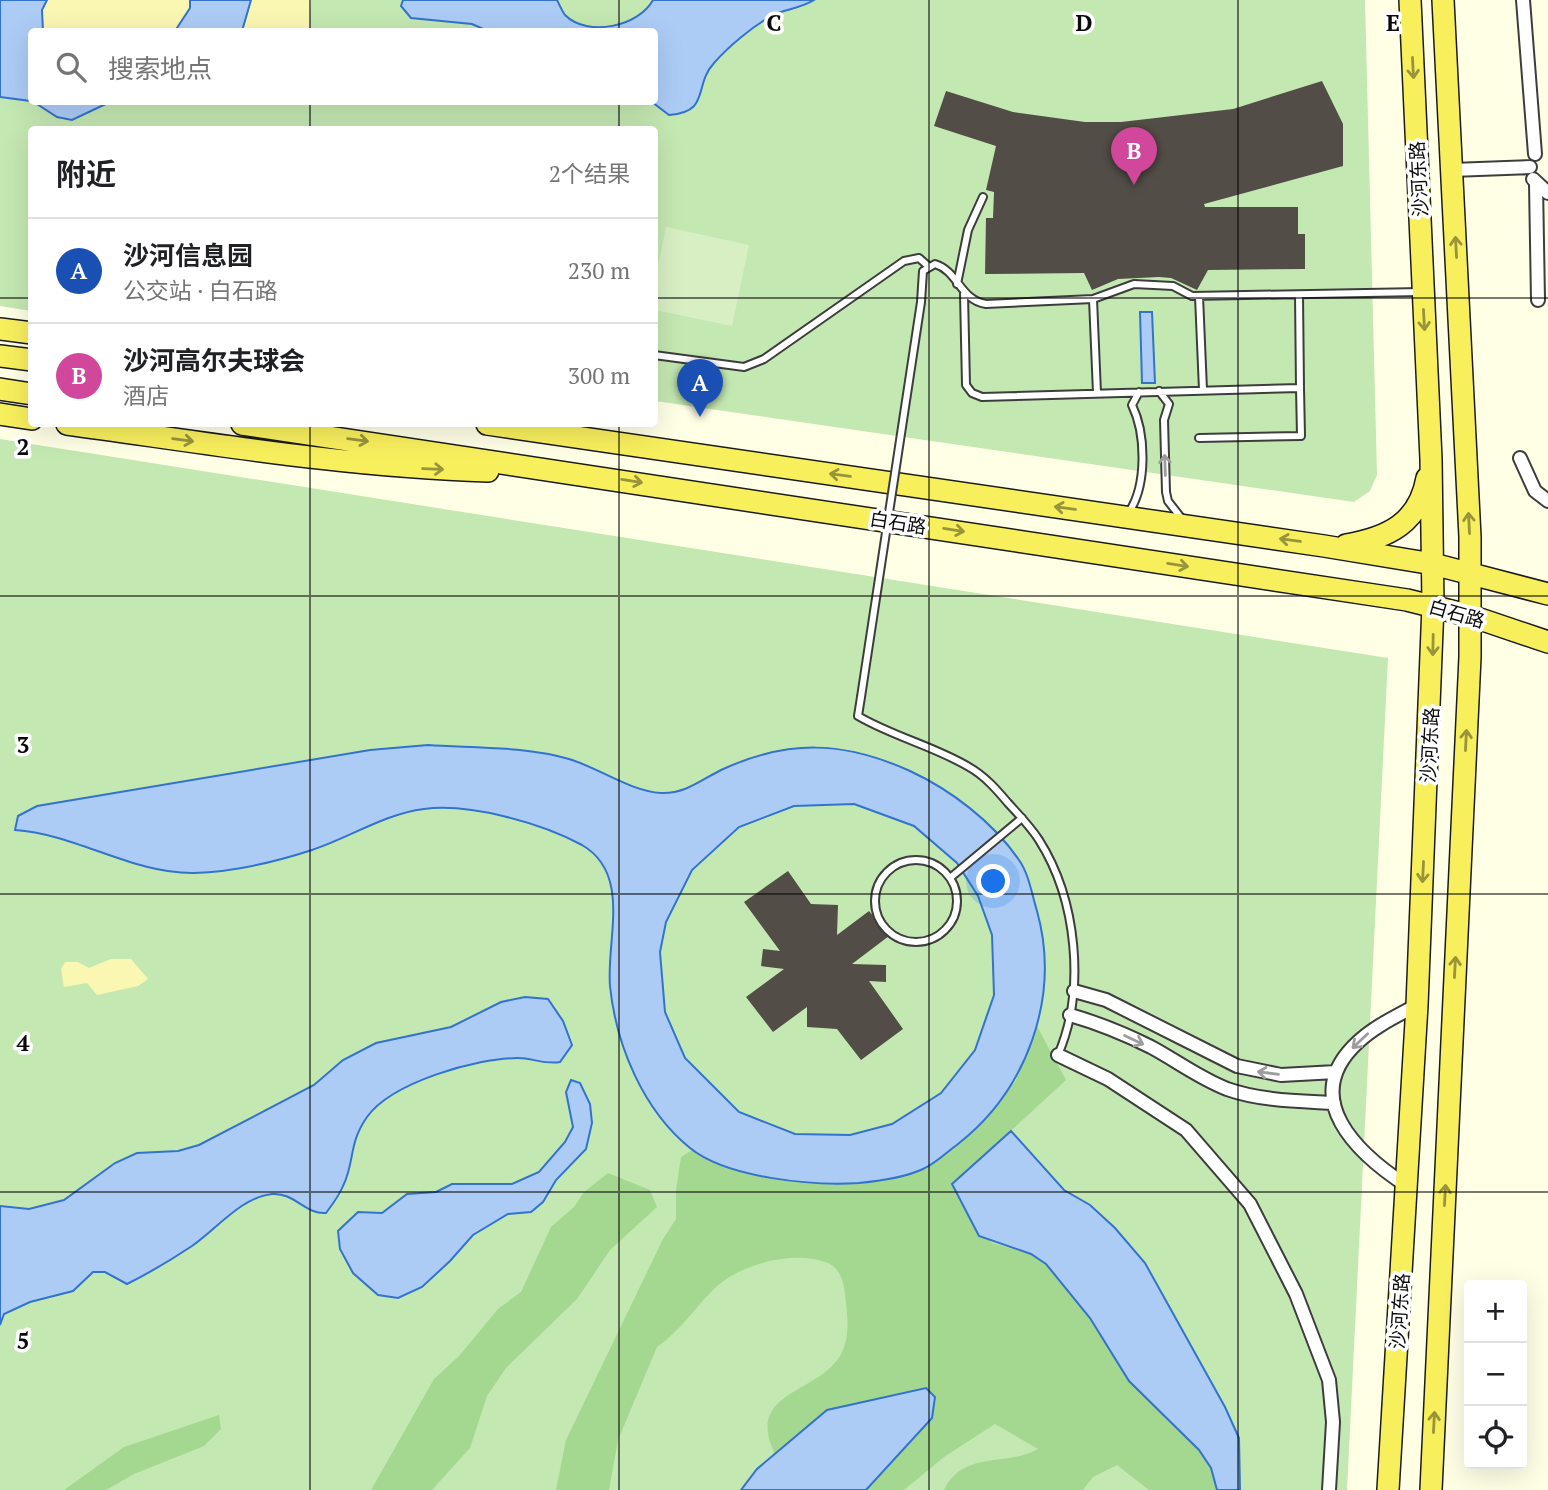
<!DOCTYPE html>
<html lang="zh">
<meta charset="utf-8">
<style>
:root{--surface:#fff;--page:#f2f2f2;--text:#202124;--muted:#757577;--line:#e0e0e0;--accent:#2563eb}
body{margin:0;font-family:"PT Serif","Noto Sans SC",serif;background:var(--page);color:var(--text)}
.controls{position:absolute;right:21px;bottom:21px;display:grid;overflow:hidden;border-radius:7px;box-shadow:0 7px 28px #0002}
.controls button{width:63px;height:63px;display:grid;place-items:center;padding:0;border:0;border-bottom:2px solid var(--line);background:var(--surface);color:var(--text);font:35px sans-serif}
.you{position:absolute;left:994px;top:882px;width:24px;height:24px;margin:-18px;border:5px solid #fff;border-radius:50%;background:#1a73e8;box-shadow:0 0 0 10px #1a73e833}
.badge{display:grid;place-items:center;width:46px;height:46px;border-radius:50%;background:var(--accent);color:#fff;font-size:23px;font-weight:700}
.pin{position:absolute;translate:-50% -58px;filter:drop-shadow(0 2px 4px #0008)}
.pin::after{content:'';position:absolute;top:37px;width:24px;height:21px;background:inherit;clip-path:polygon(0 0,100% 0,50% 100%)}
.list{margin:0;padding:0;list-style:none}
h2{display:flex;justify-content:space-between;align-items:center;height:91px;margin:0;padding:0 28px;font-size:30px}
h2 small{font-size:23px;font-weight:400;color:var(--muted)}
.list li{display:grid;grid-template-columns:46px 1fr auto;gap:21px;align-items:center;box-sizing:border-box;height:105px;padding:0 28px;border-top:2px solid var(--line)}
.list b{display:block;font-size:26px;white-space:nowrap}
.list p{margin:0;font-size:23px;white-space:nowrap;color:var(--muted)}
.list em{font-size:23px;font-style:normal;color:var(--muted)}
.icon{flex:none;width:38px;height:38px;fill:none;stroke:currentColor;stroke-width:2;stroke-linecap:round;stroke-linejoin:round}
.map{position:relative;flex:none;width:1548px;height:1490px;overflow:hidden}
.search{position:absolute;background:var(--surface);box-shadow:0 7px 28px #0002;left:28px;top:28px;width:630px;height:77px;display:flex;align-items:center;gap:18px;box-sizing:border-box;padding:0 24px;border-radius:7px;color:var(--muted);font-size:26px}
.panel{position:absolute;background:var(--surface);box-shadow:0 7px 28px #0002;left:28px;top:126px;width:630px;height:301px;border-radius:7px}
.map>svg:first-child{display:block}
.green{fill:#c4e8b2;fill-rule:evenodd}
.forest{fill:#a4d891}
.sand{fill:#faf7b3}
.pitch{fill:#d8efc3}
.water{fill:#acccf6;stroke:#3373cc;stroke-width:2;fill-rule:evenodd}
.building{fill:#524d46}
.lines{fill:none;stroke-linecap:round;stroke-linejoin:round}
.service-casing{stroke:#3d3d3d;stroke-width:10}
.minor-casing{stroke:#3d3d3d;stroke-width:16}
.primary-casing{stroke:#1b1b1b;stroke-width:24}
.service{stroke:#fff;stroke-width:6}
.minor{stroke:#fff;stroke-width:12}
.primary{stroke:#f8ef5d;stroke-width:21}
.service-bridge-casing{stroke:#3d3d3d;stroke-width:10;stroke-linecap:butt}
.service-bridge{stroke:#fff;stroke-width:6}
.oneway{stroke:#99933c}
.oneway2{stroke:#9d9d9d}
.grid{fill:none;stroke:#0a0a0a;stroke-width:2;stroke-opacity:0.55}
.labels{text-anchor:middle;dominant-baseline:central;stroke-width:7;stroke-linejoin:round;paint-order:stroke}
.street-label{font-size:19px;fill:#0a0a0a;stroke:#fff}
.grid-label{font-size:23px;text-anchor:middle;font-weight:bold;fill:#0a0a0a;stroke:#fff;stroke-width:7;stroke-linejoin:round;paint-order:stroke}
</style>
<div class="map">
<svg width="1548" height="1490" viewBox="0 0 1548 1490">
<rect width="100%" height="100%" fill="#ffffe6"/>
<path class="green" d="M0,0H1365L1377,475L1370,491L1354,502L655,401L654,130H32L31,311L0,306ZM32,32H654V102H32Z
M0,439L1388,658L1347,1490H0Z"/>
<path class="forest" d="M1037,1026L1066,1080L953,1184L992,1243L1031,1254L1046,1264L1090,1318L1129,1381L1199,1450L1211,1468L1217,1490H1149L1117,1465L1093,1477L1083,1490H944C963,1450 1007,1467 1038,1449L995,1424L944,1457L904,1490H866L932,1418L926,1388L827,1410L775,1454C742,1387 828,1395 844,1347C850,1331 847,1312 845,1294C844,1283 840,1268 828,1263C794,1249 739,1264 713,1290C694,1309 679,1332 657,1347L618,1440L609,1490H556L566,1440L663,1239L676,1219V1190L681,1157L692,1150L727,1167L815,1183H859L926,1168L1015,1082Z
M608,1173L650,1190L657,1207L610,1250L577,1299L506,1368L487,1396L470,1448L432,1490H371L434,1379L459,1356L498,1309L521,1292L551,1227L574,1207L584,1192Z
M219,1415L221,1429L204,1446L134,1474L106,1490H64L124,1447Z"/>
<path class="sand" d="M47,0H190V8L175,31H43L42,10Z
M251,0H311L309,31L242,32Z
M111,959H131L148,979L138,986L97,995L87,983L64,987L61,969L65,962H78L89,968Z"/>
<path class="pitch" d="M666,227L749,245L732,326L655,310V279Z"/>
<path class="water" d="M0,0H47L42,10L43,31L32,32L31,101L0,97Z
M190,0H251L242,31H175L190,8Z
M403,0H557C559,4 562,11 565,15C588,38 639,26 653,0H814C802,8 786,9 773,15C753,26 729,46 714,63C693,86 711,112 669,115L652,102H654V32L488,31L472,24L411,18L401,6Z
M34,102H110L72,120L57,117Z
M1140,312H1152L1155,383H1142Z
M428,745C474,748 525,746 569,759C599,768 630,791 661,793C685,794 701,780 721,770C788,739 844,741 910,771C951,790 993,822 1019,860C1029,874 1032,895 1037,911C1061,997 1027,1090 958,1144C947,1152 935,1164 923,1169C904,1178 879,1181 859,1183C812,1186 727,1178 690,1148C643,1110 616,1045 610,986C606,940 632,874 582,845C541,823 470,803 424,809C384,814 349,838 312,850C275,862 232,872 194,873C132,874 76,834 15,830L18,816L37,806L370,750ZM854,804L914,826L957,863L978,896L992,935L994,995L975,1050L941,1093L892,1124L850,1135L795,1134L739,1112L685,1058L665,1012L660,952L666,922L692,870L739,827L794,806Z
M525,997L548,999L563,1021L572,1045L560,1062C546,1065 532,1058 518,1058C477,1058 392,1082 367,1117C348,1144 355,1162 343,1186C339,1196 332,1205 326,1213C306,1215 294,1192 272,1194C241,1197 216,1230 192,1246C171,1260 149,1273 127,1284L105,1272H93L73,1291L30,1302L4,1314L0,1325V1206L29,1209L64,1200L115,1163L137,1153L178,1151L199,1145L314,1085L343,1060L376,1043L451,1027L501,1002Z
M571,1080L580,1083L590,1104L592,1123L586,1149L556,1180L543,1202L531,1212L508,1214L473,1235L450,1261L422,1287L398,1298L378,1295L353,1273L340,1249L338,1231L358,1212L382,1213L407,1194L436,1192L452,1184H512L539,1172L565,1142L573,1127L566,1092Z
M1011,1131L1064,1190L1090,1205L1115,1228L1145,1263L1225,1407L1239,1438L1240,1490H1217L1211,1468L1199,1450L1129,1381L1090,1318L1046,1264L1031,1254L979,1236L952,1184Z
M926,1388L935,1397L932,1418L866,1490H741L757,1469L827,1410Z"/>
<path class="building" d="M1322,81L1343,124V166L1204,204L1205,207H1298V234H1305V269L1208,270L1197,290L1171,278L1159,277L1118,279L1092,290L1084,273L985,274L986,218H993L994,192L986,190L996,146L934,126L946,91L1013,112L1085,122H1121L1233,109Z
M788,871L811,904L838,905L837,935L869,911L889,936L852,964L886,965V982L869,981L903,1029L861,1060L837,1029L807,1027V1007L773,1032L746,997L784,969L761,966L763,949L780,951L744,902Z"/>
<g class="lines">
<g class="service-casing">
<path id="service" d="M957,284L968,230L983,197
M964,294L966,385L972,393L982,397L1300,388L1299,295
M1199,296L1203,390
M1093,299L1097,393
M921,302L923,271L935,264C958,271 960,300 986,304L1093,299L1134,284L1173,286L1192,296L1421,292
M654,355L744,367L764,359L904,261L919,258L928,266
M1159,391L1169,404L1164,420L1166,492L1168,501L1182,519
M1199,438L1301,436L1300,388
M1129,512C1147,485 1146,434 1132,405L1139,392
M861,697L858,716C894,737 934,746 969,767C985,776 997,790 1008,803C1019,815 1030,826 1039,840C1077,900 1086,990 1058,1055
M875 901a41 41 0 1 1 82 0a41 41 0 1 1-82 0Z
M950,878L1022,818"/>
</g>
<g class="minor-casing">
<path id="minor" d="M1523,0L1535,154
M1452,170L1530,167
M1533,179L1548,193
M1536,184L1538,300
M1520,458L1535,491L1548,501
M1074,991L1106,1000L1237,1066L1281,1075L1336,1072
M1070,1015C1098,1023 1125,1034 1151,1047C1177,1061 1199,1078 1227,1089C1261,1101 1299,1101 1334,1103
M1058,1055L1108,1079L1186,1130L1250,1204L1296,1294L1329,1380L1333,1422L1329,1490
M1407,1186C1358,1154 1297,1098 1358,1042C1375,1026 1397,1016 1417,1005"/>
</g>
<g class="primary-casing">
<path id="primary" d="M0,329L32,333
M0,356L32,360
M0,389L32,394
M0,414L32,419
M67,424C207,443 347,467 488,471
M242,424L1407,600L1471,616L1548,642
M487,424L1324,546L1433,564L1548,594
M1346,545C1388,538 1419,523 1427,478
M1388,1490L1417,1005L1433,605L1431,459L1410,0
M1431,1490L1470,657V537L1443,0"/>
</g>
<use href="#service" class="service"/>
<use href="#minor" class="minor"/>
<use href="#primary" class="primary"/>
<g class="service-bridge-casing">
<path id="service-bridge" d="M861,697L921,302"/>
</g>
<use href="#service-bridge" class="service-bridge"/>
</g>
<defs><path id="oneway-shaft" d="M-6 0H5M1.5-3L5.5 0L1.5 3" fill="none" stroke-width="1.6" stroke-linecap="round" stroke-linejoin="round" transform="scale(1.75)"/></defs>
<g class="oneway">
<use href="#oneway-shaft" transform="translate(1413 68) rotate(87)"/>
<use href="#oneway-shaft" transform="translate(1456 247) rotate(-93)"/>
<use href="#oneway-shaft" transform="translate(1424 320) rotate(87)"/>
<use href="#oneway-shaft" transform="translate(183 440) rotate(8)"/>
<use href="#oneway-shaft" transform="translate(358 440) rotate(8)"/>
<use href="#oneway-shaft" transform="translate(433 469) rotate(2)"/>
<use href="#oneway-shaft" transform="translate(840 475) rotate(-172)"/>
<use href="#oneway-shaft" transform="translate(632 481) rotate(9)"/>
<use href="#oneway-shaft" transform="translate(1065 508) rotate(-172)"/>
<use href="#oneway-shaft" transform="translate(1469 523) rotate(-93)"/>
<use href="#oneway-shaft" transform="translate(954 530) rotate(9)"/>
<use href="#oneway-shaft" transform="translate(1290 540) rotate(-172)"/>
<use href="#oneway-shaft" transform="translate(1178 565) rotate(9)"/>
<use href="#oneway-shaft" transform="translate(1433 645) rotate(91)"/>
<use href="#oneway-shaft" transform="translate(1466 740) rotate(-87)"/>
<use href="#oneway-shaft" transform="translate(1423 872) rotate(93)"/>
<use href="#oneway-shaft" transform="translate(1455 967) rotate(-87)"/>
<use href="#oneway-shaft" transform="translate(1445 1195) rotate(-87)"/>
<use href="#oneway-shaft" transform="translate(1434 1422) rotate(-87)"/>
</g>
<g class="oneway2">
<use href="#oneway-shaft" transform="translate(1165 465) rotate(-92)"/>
<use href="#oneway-shaft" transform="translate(1134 1040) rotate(25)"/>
<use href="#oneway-shaft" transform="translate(1360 1041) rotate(137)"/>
<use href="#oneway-shaft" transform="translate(1268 1073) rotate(-173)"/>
</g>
<path class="grid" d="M310,0V32M619,0V32M929,0V1490M1238,0V1490M310,102V130M619,102V130M0,298H32M654,298H1548M310,424V1490M619,424V1490M0,596H1548M0,894H1548M0,1192H1548"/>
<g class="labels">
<g class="street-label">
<text transform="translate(1418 179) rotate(-93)">沙河东路</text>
<text transform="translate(898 522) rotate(9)">白石路</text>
<text transform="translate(1457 613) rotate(16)">白石路</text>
<text transform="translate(1429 745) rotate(-87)">沙河东路</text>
<text transform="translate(1399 1311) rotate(-86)">沙河东路</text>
</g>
</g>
<g class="grid-label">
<text x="774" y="31">C</text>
<text x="1084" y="31">D</text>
<text x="1393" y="31">E</text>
<text x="23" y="455">2</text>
<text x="23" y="753">3</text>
<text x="23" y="1051">4</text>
<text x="23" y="1349">5</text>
</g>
</svg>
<div class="controls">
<button>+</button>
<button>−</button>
<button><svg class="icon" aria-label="locate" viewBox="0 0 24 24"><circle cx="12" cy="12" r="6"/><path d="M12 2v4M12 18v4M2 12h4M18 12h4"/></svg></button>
</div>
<div class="you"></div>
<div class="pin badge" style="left:700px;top:417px;background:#1a4fb4">A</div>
<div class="pin badge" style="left:1134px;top:185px;background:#d1479c">B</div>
<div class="search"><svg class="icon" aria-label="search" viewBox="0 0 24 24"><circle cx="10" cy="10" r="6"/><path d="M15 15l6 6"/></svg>搜索地点</div>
<section class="panel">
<h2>附近<small>2个结果</small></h2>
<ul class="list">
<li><span class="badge" style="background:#1a4fb4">A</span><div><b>沙河信息园</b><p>公交站 · 白石路</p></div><em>230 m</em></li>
<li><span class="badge" style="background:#d1479c">B</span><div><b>沙河高尔夫球会</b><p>酒店</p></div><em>300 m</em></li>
</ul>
</section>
</div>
